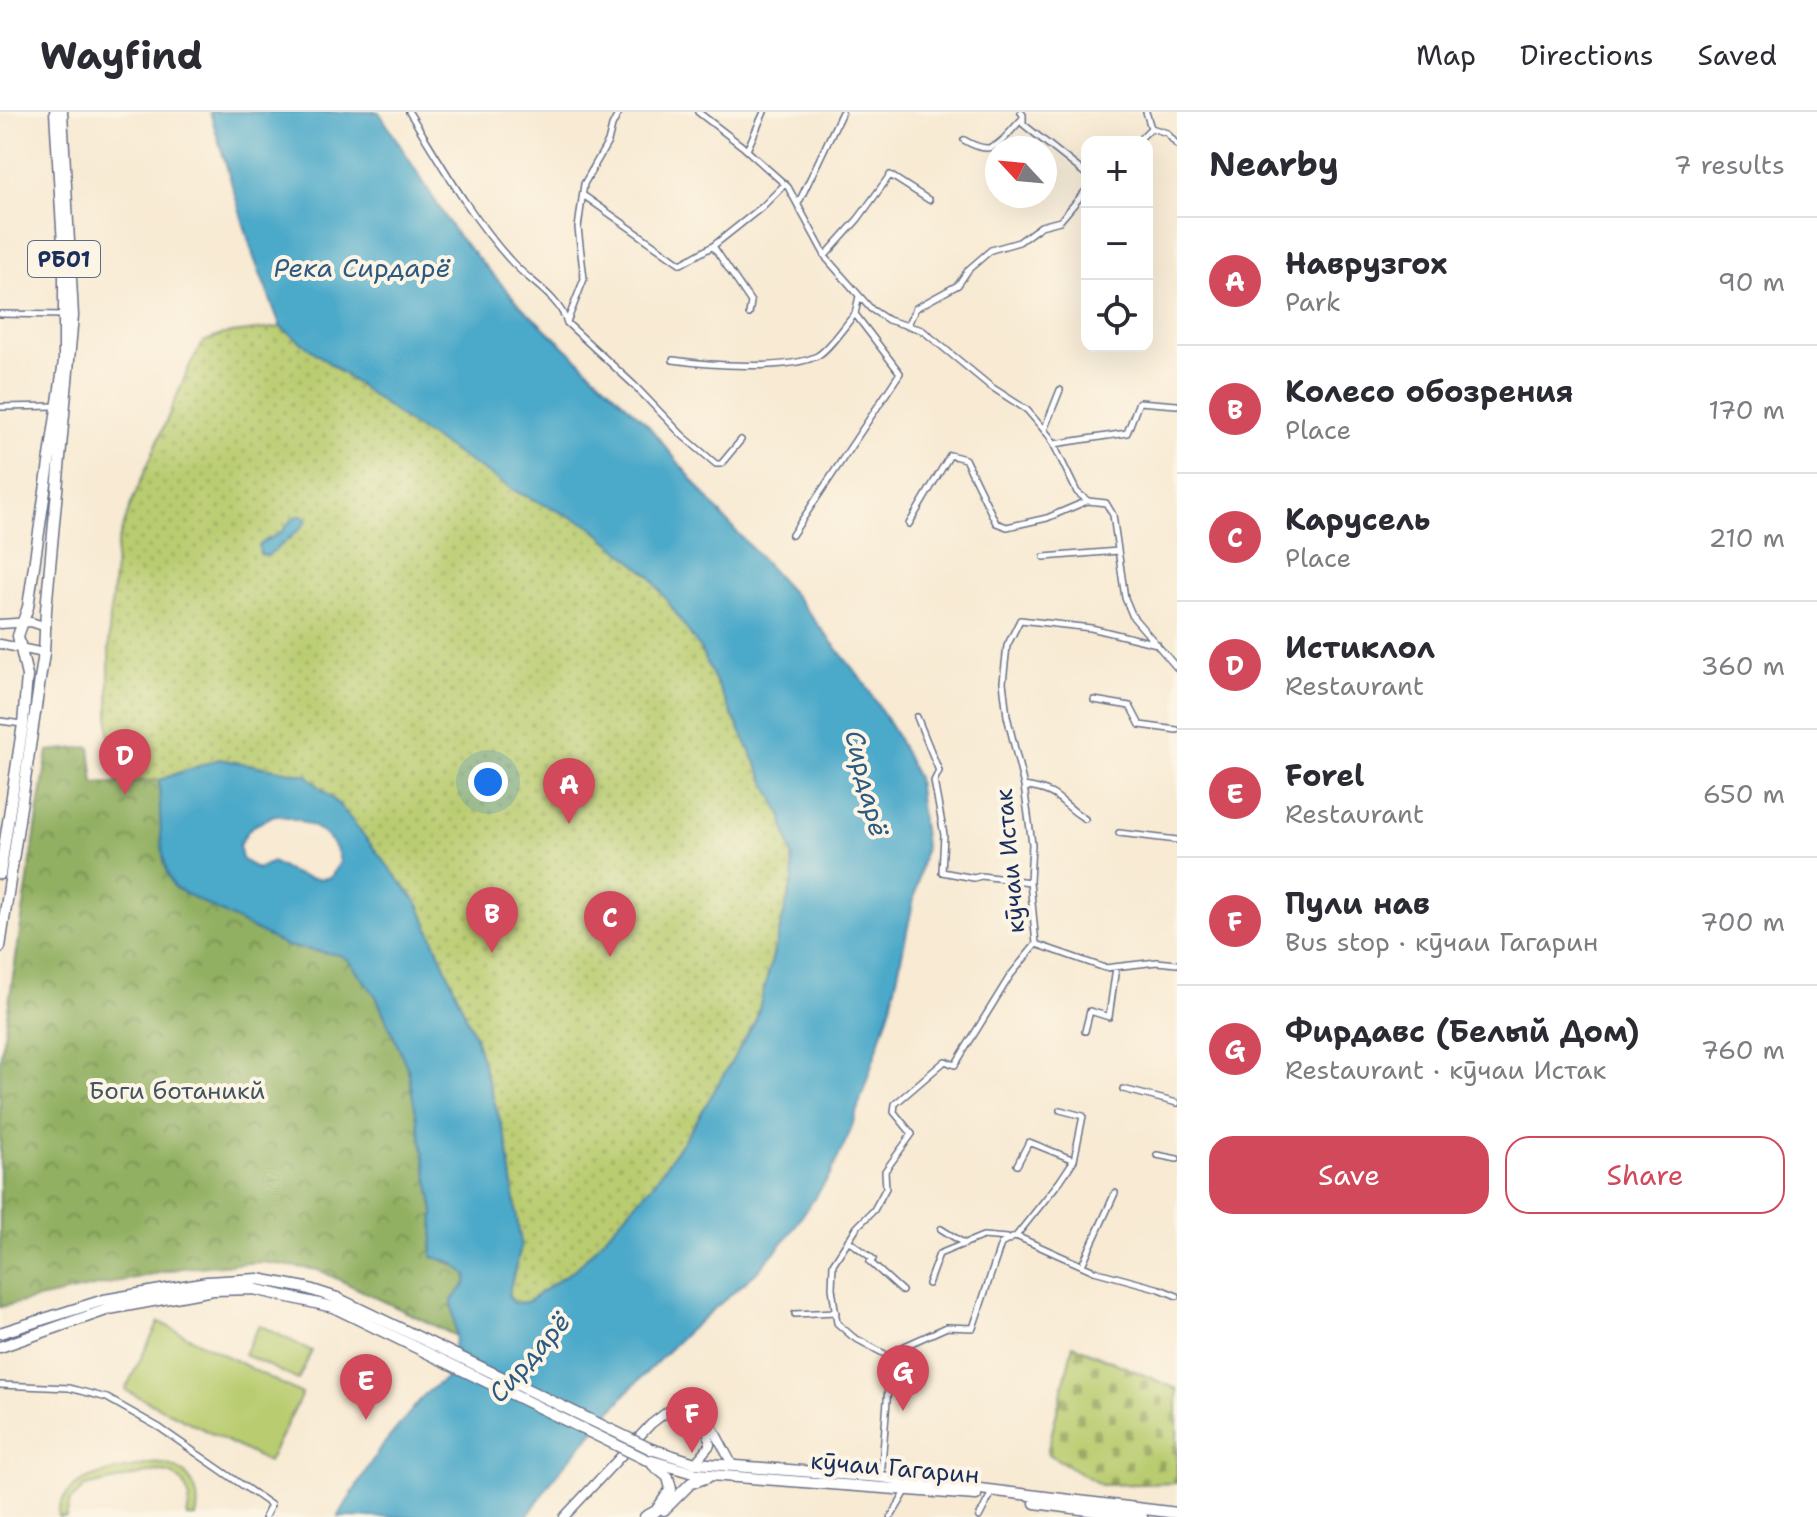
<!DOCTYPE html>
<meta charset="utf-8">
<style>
:root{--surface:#fff;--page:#f2f2f3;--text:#2b2b33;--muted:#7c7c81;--line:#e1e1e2;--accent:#d1495b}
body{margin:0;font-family:"Shantell Sans",sans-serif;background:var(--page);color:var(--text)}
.controls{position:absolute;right:24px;top:24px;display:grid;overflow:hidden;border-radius:16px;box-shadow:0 8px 32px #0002}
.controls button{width:72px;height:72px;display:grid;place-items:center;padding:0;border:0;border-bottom:2px solid var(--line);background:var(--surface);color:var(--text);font:40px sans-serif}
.compass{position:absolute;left:985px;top:24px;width:72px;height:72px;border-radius:50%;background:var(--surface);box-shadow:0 8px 32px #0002;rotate:296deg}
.you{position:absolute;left:488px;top:670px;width:28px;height:28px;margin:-20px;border:6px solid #fff;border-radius:50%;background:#1a73e8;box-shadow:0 0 0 12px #1a73e833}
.badge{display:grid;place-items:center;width:52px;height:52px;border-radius:50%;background:var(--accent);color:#fff;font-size:26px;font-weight:700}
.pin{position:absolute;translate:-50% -66px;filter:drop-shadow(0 2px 4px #0008)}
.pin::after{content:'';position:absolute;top:42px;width:28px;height:24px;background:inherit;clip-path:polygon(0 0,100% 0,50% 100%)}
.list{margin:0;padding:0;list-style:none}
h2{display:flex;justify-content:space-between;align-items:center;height:104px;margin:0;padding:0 32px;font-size:34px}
h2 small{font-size:26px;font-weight:400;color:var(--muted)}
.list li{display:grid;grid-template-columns:52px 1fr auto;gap:24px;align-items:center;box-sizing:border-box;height:128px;padding:0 32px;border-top:2px solid var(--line)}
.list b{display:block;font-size:30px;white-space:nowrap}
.list p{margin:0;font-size:26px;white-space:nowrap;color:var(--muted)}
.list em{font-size:26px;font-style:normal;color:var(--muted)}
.actions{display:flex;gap:16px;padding:24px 32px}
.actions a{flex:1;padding:18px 0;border:2px solid var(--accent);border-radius:24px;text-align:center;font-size:28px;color:var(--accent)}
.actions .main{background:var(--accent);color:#fff}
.icon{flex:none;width:44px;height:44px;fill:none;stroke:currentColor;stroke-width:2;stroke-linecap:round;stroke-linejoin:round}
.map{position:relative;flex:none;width:1177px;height:1405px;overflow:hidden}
header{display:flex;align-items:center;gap:48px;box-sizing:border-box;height:112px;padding:0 40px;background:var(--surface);border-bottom:2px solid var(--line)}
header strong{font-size:38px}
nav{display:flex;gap:44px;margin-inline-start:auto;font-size:28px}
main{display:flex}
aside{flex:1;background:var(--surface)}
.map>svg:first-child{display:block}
.grass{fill:#b9cc70;stroke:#6a7e67;stroke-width:2}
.forest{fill:url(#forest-crowns);stroke:#567060;stroke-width:2}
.cemetery{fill:url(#cemetery-stones);stroke:#6a7e67;stroke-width:2}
.park{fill:url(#park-dots);stroke:#6a7e67;stroke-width:2}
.water{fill:#4ba9c9;stroke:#336c94;stroke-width:2;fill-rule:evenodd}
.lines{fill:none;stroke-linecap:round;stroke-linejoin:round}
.street-casing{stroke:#687087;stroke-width:8}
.secondary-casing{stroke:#687087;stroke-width:11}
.highway-casing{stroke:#687087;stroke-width:13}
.street{stroke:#fff;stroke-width:5}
.secondary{stroke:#fff;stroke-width:8}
.highway{stroke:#fff;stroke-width:10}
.highway-bridge-casing{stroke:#687087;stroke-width:13;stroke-linecap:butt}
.highway-bridge{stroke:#fff;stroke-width:10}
.labels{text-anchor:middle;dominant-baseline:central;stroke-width:8;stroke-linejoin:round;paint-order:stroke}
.shield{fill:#fcf5e5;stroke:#5e6a86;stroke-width:2}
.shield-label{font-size:22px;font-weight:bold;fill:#1b2f5e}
.street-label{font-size:24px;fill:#1b2f5e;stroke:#fcf5e5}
.park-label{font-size:24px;fill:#425662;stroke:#fcf5e5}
.water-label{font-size:26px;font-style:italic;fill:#2c5a83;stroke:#fcf5e5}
</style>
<header>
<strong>Wayfind</strong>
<nav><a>Map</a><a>Directions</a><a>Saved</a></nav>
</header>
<main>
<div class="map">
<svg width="1177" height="1405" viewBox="0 0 1177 1405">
<defs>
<pattern id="forest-crowns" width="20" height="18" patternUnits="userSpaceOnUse" patternTransform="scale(2)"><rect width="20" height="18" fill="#92b062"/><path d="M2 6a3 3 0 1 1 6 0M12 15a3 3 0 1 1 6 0" fill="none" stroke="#769054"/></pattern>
<pattern id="cemetery-stones" width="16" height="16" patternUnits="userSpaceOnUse" patternTransform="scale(2)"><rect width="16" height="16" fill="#b9cc70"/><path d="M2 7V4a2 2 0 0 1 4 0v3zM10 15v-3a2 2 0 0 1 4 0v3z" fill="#96a65f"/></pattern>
<pattern id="park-dots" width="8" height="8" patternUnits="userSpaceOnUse" patternTransform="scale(2)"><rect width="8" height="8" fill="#b9cc70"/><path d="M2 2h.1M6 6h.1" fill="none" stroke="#96a65f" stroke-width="1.8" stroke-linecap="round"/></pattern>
</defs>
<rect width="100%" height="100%" fill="#fcf5e5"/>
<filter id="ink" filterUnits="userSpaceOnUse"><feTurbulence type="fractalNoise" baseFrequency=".0125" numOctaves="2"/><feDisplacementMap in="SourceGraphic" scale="16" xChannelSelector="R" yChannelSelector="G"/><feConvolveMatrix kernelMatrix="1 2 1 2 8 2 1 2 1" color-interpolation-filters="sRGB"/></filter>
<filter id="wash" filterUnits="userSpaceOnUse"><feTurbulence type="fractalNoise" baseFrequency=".006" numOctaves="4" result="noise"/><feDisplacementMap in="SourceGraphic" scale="32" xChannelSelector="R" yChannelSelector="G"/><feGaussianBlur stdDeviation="1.8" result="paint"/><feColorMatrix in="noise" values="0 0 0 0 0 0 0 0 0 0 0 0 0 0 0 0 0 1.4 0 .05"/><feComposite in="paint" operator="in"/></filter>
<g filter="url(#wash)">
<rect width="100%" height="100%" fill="#f8ead3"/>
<path class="grass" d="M159,1210L302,1282L268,1350L125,1278Z
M259,1213L312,1239L298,1268L244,1242Z
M150,1352C182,1348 204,1374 196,1405H187L190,1387L184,1372L172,1362L157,1359L85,1375L70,1389L66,1405H58C62,1361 115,1360 150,1352Z"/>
<path class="forest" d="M90,635L94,672L159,668L164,752L286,834L340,843L348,848L376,884L408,957L434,1100L432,1142C443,1152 457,1150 467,1163L466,1172L452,1188L456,1224L319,1158L261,1150L182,1156L0,1195V949L48,639Z"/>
<path class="cemetery" d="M1073,1233L1177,1277V1371L1101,1373L1047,1341Z"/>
<path class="park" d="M281,215L409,311L517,380L589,413L650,464L699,535L781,702L792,743L793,767L756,908L694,1013L654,1071L579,1154L527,1190L515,1191L508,1183L521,1135L507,1032L475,925L419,793L307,663L219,647L159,668L118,671L109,621V516L117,433L131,392L190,253L203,230L224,222Z"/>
<path class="water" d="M210,0H379L456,122L523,196L646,311L723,405L796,485L865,572L896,623L917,666L925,735L891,894L850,1020L829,1065L786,1127L756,1161L687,1220L629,1278L555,1364L527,1405H338L378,1339L425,1282L446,1266L456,1224L452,1188L466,1172L467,1163L452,1150L432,1145L434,1100L408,957L376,884L348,848L340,843L286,834L175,776C157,751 161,699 159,668L219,647L307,663L341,695L419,793L475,925L507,1032L521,1135L508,1183L514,1191L527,1190L579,1154L654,1071L694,1013L756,908L793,767L792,743L781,702L699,535L650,464L589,413L517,380L409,311L281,215L254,146ZM274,703C301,706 336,719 340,750L331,765C310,772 290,760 272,750L257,757L242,747L239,733L250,716Z
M297,404H302L307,408C304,415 274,440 266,444L260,442L259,434C265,427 269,427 277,423C284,419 289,409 297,404Z"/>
</g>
<g filter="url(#ink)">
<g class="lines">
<g class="street-casing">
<path id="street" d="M409,0C440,50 470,104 510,148C528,169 559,184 567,211L634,273L683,324L716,352H721L741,328
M698,0L742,34L788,75L827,147L871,197L888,208L922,218L990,274L1027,298L1050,325L1077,380L1088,389L1106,391L1113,403L1125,486L1133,505L1177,556
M1021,0L1023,3V12L1087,63
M1151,16L1167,21L1177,33
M964,28C996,47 1000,29 1023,6
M1137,30L1151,16L1146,0
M747,38L764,0
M583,83L681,152L713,134
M798,92L842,0
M825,144L858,107L890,63L929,88
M0,202L64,203
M749,202L751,190L713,134L762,95L785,72
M567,210L584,167L578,116L584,72L608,30L612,14L619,0
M907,214L916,196L958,173L969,157L991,138L1019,130L1041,114L1060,109L1087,77
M673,248C707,253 787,259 817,244C829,238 846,212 855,202
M0,295L57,294
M1044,318L1060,278
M1054,332L1127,321L1139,290L1177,293
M909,412L950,343L965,347L996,411L1007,415L1047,406L1087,389
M792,423L900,261L855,202L859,184
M1044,445L1118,439
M1094,588L1130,594L1140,613L1177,618
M917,605L939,659L934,669L944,723L942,760L974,766L981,764L1030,770
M0,609L22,612
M1024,674C1063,680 1056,689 1085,707
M1119,721L1177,728
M1036,832L1105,856L1157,850L1177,852
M1085,919L1090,899L1109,905L1116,855
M1123,977L1177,991
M1157,1043L1177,1047
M1017,1053L1029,1030L1074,1048
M941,1117L965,1132
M1016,1124L1094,1159L1160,1177L1177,1184
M848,1128L873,1147L870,1150L902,1179
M1082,1153L1115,1081
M928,1172L939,1142L983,1124L1007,1126
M795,1202L836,1200
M892,1246L853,1225L837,1211L832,1176L833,1152L857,1115L874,1098L886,1076L885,1059L912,1022L894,1000L895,992L945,949L955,953L1010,864L1036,832L1030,770L1032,732L1024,674L1007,604L1003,570L1007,534L1020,508L1091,516L1157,532
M0,1273L69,1276L107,1286L160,1316L271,1393L265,1405
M881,1366L890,1250L898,1237L947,1215L973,1216L1001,1132L1016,1124L1060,1069L1074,1048L1083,1004L1060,998
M891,1405L907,1378
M979,1405L990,1384"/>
</g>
<g class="secondary-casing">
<path id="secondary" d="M0,512L31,510L46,515
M0,532L44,541
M688,1300C702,1305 709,1319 710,1333L695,1351
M564,1405L651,1312L668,1299L679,1295L700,1299L708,1307L733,1354"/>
</g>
<g class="highway-casing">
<path id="highway" d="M0,762L23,612L27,564L18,524L28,495L64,249V149L55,0
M0,835L44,541L46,498L73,204L62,0
M0,1221L104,1188L207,1170L258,1167L306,1176L337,1186
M0,1235L109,1197L213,1178L254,1177L333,1195
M651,1337L695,1351L881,1365L1177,1401
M645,1347L697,1362L976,1383
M1035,1391L1142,1405
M664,1398L691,1371L708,1365
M645,1405L656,1399L671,1377L668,1365L653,1353"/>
</g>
<use href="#street" class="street"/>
<use href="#secondary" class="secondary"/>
<use href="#highway" class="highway"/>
<g class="highway-bridge-casing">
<path id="highway-bridge" d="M337,1186L651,1337
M333,1195L645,1347"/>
</g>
<use href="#highway-bridge" class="highway-bridge"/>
</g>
</g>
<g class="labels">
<rect class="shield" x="28" y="129" width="72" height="36" rx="6"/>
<g class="shield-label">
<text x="64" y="147">РБ01</text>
</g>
<g class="street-label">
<text transform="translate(1010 749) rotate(-95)">кӯчаи Истак</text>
<text transform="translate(895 1356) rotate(5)">кӯчаи Гагарин</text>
</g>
<g class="park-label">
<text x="177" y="979">Боги ботаникй</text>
</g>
<g class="water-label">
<text x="362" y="155">Река Сирдарё</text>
<text transform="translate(867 671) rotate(76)">Сирдарё</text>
<text transform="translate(529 1245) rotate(-49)">Сирдарё</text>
</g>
</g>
</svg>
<div class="controls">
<button>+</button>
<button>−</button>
<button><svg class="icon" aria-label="locate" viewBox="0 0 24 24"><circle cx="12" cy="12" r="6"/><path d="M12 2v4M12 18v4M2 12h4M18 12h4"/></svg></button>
</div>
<svg class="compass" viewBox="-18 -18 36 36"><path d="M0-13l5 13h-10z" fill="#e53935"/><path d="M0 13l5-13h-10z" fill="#7c7c81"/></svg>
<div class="you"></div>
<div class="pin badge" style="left:569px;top:712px">A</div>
<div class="pin badge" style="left:492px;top:841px">B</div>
<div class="pin badge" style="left:610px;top:845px">C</div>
<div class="pin badge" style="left:125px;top:683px">D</div>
<div class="pin badge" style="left:366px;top:1308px">E</div>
<div class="pin badge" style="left:692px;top:1341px">F</div>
<div class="pin badge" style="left:903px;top:1299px">G</div>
</div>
<aside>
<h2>Nearby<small>7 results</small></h2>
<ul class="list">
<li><span class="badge">A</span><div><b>Наврузгох</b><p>Park</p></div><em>90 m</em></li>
<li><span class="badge">B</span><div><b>Колесо обозрения</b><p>Place</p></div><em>170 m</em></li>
<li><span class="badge">C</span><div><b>Карусель</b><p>Place</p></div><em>210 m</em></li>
<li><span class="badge">D</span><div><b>Истиклол</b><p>Restaurant</p></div><em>360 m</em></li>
<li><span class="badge">E</span><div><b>Forel</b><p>Restaurant</p></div><em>650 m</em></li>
<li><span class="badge">F</span><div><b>Пули нав</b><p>Bus stop · кӯчаи Гагарин</p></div><em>700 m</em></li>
<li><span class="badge">G</span><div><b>Фирдавс (Белый Дом)</b><p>Restaurant · кӯчаи Истак</p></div><em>760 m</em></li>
</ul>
<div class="actions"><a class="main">Save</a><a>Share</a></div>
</aside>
</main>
